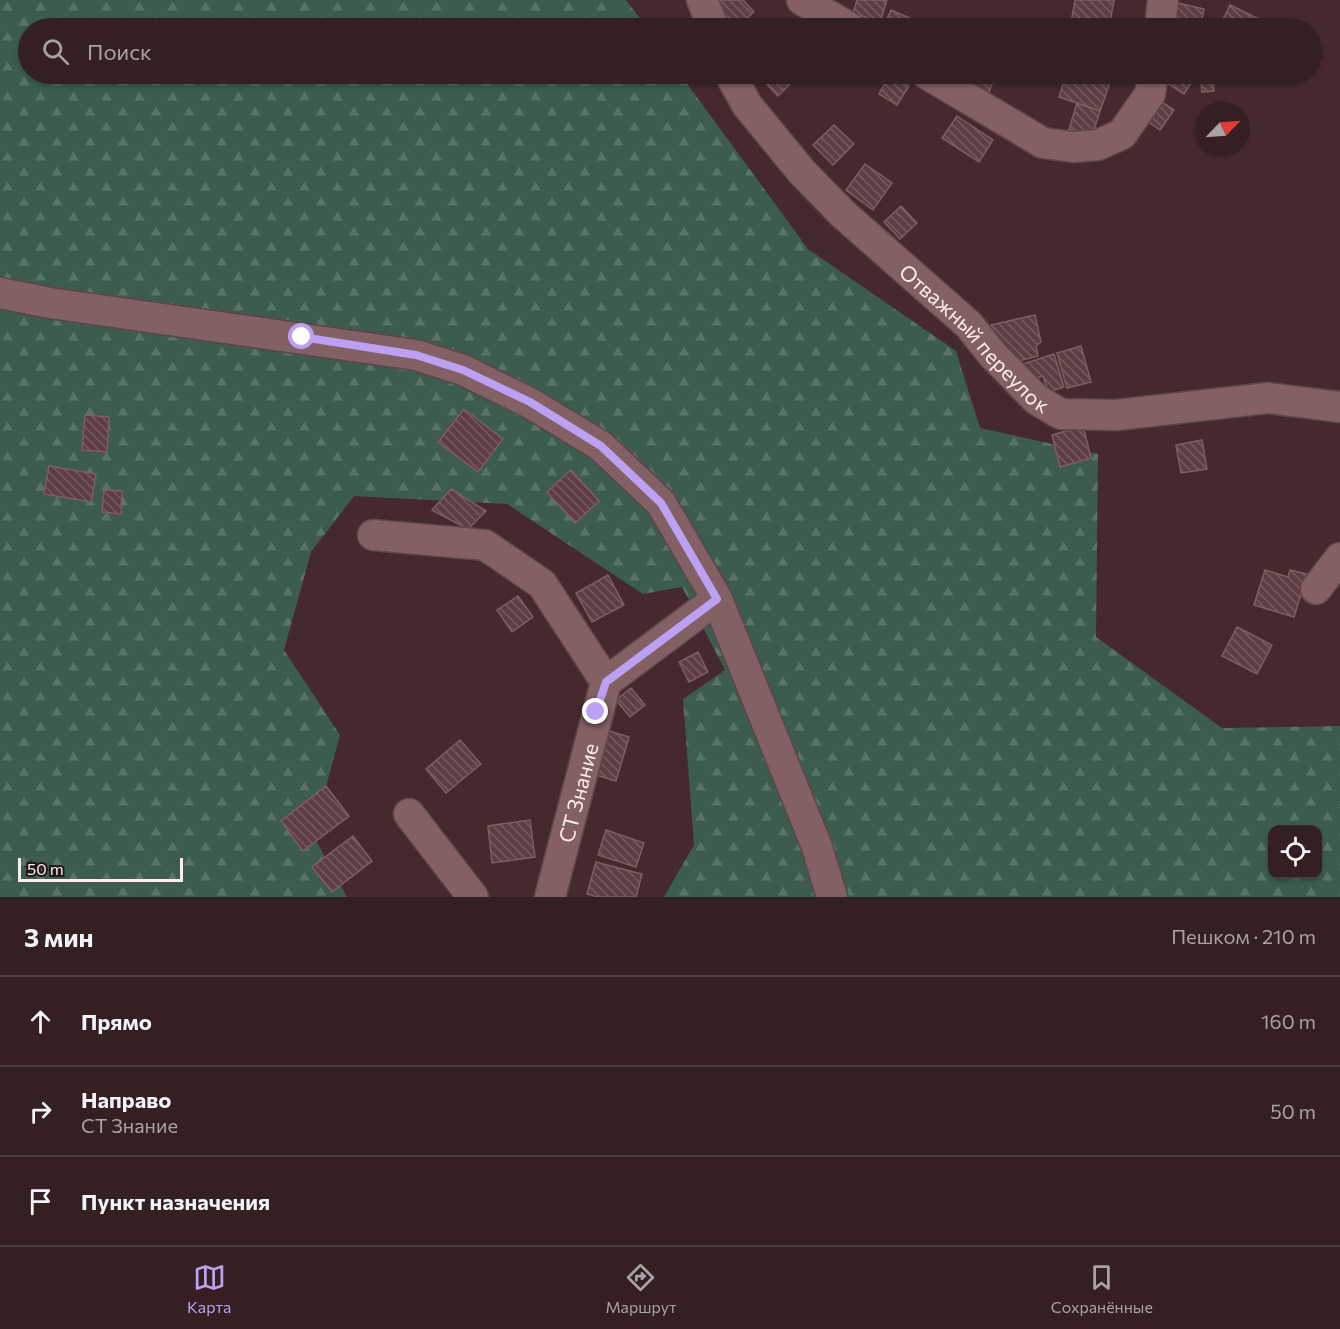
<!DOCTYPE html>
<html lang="ru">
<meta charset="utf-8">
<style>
:root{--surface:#341f22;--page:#3c272a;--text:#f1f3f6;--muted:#a9a2a5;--line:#4e3d40;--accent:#bca0f2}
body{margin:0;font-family:Commissioner,sans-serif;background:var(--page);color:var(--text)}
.controls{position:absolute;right:18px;bottom:18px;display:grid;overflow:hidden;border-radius:12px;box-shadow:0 2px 4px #0004}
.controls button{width:54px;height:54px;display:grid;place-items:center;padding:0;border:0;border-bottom:2px solid var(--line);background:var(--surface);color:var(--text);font:30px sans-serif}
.compass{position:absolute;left:1196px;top:102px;width:54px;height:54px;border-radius:50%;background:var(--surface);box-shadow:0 2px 4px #0004;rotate:65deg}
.scale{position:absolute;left:18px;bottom:15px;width:165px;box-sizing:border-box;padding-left:6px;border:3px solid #fdedee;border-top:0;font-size:16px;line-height:21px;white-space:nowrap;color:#fdedee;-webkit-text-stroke:4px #231618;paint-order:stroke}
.stop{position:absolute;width:18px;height:18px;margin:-14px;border:4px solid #bca0f2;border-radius:50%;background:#fff}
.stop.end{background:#bca0f2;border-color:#fff;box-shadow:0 2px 6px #0008}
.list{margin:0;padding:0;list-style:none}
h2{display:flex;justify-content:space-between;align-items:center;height:78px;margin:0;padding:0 24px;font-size:26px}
h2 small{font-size:20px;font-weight:400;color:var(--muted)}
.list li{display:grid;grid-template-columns:39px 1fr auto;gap:18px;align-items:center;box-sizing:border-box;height:90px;padding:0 24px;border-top:2px solid var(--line)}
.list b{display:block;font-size:22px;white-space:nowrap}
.list p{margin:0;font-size:20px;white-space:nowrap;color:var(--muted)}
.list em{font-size:20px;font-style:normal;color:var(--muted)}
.icon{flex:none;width:33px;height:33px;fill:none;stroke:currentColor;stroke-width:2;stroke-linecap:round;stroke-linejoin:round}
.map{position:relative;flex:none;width:1340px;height:897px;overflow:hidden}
.search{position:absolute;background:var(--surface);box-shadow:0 2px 4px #0004;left:18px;right:18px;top:18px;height:66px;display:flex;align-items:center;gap:15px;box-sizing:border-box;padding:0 21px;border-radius:33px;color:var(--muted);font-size:22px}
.sheet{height:348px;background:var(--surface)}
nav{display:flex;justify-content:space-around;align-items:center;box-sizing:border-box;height:84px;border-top:2px solid var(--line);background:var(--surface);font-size:16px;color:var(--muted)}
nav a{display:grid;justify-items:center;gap:3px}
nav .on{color:var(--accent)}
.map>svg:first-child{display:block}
.forest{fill:url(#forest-firs);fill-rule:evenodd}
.building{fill:url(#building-back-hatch);stroke:#7f5d61;stroke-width:1.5}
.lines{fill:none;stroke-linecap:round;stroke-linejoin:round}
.minor-casing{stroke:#5d4549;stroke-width:33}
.minor{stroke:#826064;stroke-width:30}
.route{stroke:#bca0f2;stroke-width:8}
.labels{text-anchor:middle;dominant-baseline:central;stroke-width:6;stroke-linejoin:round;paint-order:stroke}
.street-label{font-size:21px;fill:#fdedee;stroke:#231618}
</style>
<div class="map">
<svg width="1340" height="897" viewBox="0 0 1340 897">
<defs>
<pattern id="forest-firs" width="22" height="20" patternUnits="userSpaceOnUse" patternTransform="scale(1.5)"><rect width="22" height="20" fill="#3c5c4d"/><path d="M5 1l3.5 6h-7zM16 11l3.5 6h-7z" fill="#597467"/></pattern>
<pattern id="building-back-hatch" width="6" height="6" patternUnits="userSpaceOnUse" patternTransform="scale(1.5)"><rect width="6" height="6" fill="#5e3e43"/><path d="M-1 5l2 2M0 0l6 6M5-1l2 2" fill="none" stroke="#765a5e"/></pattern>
</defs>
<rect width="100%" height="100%" fill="#46292d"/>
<path class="forest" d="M0,0H626L647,28H28V74H680L808,249L956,351L980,428L1098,454L1096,637L1222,728L1340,726V897H664L694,845L683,699L725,670L682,587L643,594L507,504L354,496L311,552L284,650L340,735L313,835L347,897H0ZM1272,830H1318V874H1272Z"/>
<path class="building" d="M710,0H743L754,12L735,28Z
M857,0H887L880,22L853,13Z
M1075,0H1114L1109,28L1071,23Z
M1174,2L1204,9L1200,28H1169Z
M1230,5L1263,21L1259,28H1219Z
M891,10L916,21L913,28H883Z
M764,74H800L778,96L760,77Z
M890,74L909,86L897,105L879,94Z
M962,74H996L987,97L957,84Z
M1066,74H1113L1100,111L1059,97Z
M1157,74H1197L1184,94L1156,76Z
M1200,74H1212L1214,91L1202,92Z
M1154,97L1174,110L1160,130L1141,117Z
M1077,103L1100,111L1092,136L1069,129Z
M957,116L993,140L979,162L942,138Z
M834,125L854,144L833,165L813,145Z
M865,164L892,183L873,210L846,190Z
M901,206L917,223L900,239L884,222Z
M1035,315L1041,342L1036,346L1038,356L1015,362L1014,354L998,357L991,325Z
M1081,346L1091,382L1067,388L1057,353Z
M1054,354L1064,387L1048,392L1043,376L1022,382L1017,366Z
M464,409L503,439L478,472L438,442Z
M85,415L109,417L107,452L82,450Z
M1083,426L1091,458L1060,467L1052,435Z
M1202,440L1207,469L1181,473L1176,445Z
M49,466L96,474L91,502L44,494Z
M571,470L599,501L575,523L547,492Z
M451,489L486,511L468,529L432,510Z
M104,490L122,491L121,514L102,512Z
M1265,570L1288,577L1290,570L1307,574L1304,595L1301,594L1294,617L1254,605Z
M608,575L624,605L592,622L576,593Z
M518,596L533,617L512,632L497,610Z
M1237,627L1272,645L1257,674L1222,656Z
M698,652L708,672L689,682L679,662Z
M631,688L645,705L630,717L616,700Z
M603,729L629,737L616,781L589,773Z
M460,740L481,764L446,793L426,769Z
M326,786L349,816L303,851L281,821Z
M530,820L535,857L492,863L488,826Z
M606,830L644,843L636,867L598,855Z
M353,836L372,861L332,892L312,867Z
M596,862L642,874L636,897H598L587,894Z"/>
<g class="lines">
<g class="minor-casing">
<g id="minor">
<path d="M702,0L714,28"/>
<path d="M802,0L850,28"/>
<path d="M1160,28L1163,0"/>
<path id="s1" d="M730,74L747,105L802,172L843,214L969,325L992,354L1037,400L1061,414L1117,415L1268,398L1340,407"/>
<path d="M927,74L1043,143L1073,147L1098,145L1122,134L1150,94L1153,74"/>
<path d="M0,293L50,303L416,355L463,370L530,403L601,446L661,503L717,599L817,847L832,897"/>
<path d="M373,535L485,545L542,584L606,682"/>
<path d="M1316,589L1340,558"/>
<path d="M409,814L473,897"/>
<path id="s2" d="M550,897L606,682L717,599"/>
</g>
</g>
<use href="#minor" class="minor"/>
</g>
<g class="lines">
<path class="route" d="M302,337L416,355L463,370L530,402L601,446L661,503L717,599L606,682L596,712"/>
</g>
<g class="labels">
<g class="street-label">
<text stroke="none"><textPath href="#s1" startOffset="362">Отважный переулок</textPath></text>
<text stroke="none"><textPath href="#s2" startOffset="108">СТ Знание</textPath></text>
</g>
</g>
</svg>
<div class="controls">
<button><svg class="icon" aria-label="locate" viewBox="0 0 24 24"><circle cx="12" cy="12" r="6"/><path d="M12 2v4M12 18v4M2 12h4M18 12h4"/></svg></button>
</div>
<svg class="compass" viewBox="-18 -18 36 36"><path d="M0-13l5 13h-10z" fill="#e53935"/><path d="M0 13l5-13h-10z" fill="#a9a2a5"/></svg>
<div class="scale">50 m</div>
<div class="stop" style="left:302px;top:337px"></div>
<div class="stop end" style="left:596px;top:712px"></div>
<div class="search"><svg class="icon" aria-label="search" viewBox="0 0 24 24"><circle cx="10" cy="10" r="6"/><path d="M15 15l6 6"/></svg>Поиск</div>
</div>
<section class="sheet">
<h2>3 мин<small>Пешком · 210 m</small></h2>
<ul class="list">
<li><svg class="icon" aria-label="ahead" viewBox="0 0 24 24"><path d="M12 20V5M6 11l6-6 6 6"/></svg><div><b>Прямо</b></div><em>160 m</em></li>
<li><svg class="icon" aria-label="right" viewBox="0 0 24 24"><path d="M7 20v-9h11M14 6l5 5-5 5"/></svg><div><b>Направо</b><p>СТ Знание</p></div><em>50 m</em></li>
<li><svg class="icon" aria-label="arrive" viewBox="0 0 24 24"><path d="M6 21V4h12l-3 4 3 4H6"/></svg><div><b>Пункт назначения</b></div></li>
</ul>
</section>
<nav>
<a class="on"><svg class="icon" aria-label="map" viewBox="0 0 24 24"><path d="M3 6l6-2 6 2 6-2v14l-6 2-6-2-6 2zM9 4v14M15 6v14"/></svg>Карта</a>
<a><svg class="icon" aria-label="directions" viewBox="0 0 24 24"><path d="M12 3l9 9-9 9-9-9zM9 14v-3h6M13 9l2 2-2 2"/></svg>Маршрут</a>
<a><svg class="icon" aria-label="saved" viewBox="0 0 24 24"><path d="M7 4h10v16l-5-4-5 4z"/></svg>Сохранённые</a>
</nav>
